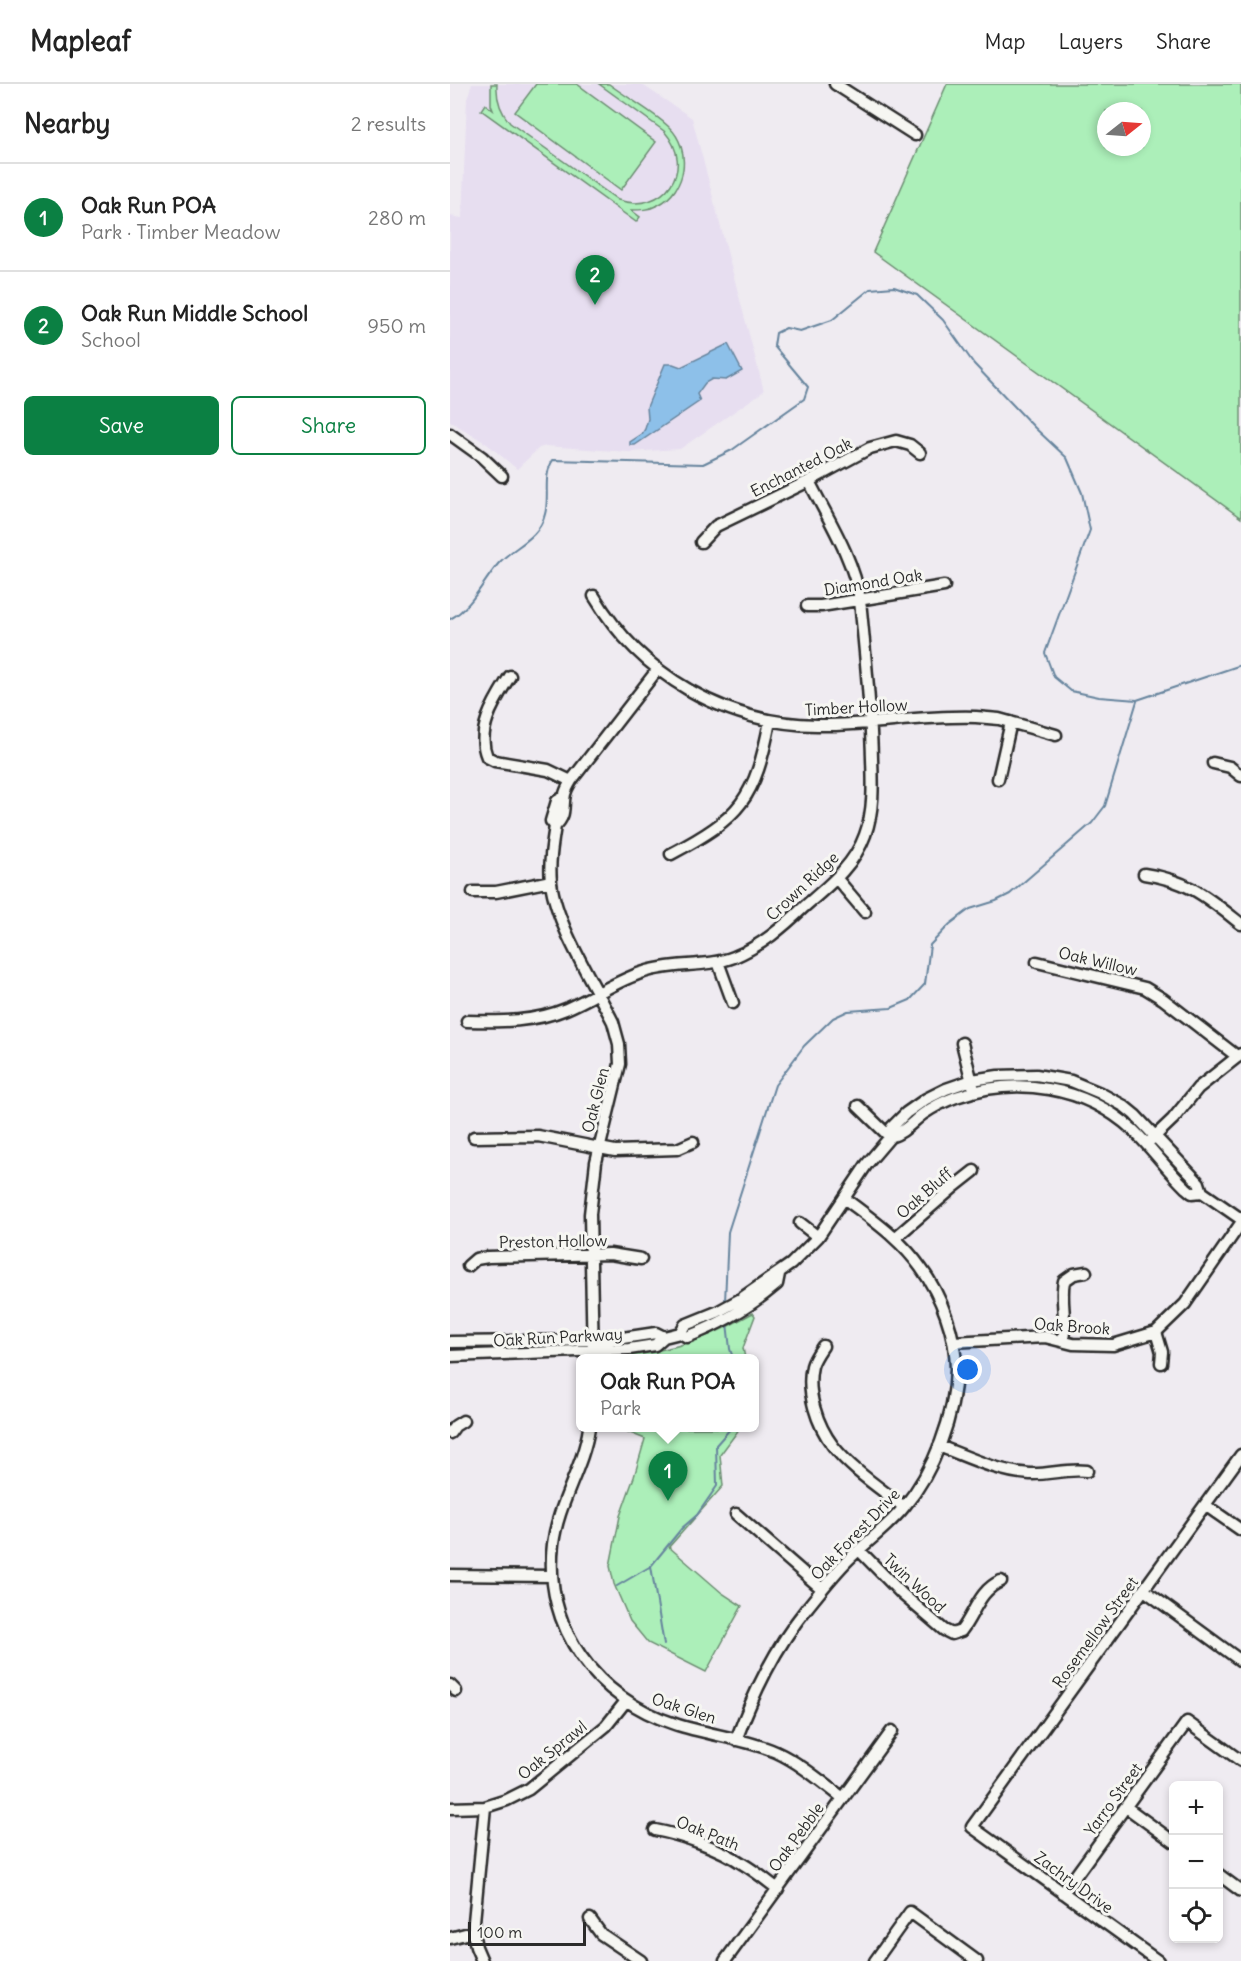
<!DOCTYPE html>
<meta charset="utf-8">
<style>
:root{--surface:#fff;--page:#f6f6f6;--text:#222;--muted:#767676;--line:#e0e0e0;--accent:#0b8043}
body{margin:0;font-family:Delius,sans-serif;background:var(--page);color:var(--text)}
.controls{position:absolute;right:18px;bottom:18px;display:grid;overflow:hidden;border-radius:9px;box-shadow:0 3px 9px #0003}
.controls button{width:54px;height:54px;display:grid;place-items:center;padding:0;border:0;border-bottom:2px solid var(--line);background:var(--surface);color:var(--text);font:30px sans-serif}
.compass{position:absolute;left:647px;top:18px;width:54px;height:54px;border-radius:50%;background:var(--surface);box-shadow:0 3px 9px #0003;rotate:73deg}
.scale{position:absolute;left:18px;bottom:15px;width:118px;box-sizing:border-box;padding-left:6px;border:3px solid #2b2b2b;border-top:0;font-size:16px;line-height:21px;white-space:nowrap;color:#2b2b2b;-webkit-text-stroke:4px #f6f6f2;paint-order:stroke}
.you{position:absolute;left:518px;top:1286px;width:21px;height:21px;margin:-15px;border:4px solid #fff;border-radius:50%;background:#1a73e8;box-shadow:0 0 0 9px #1a73e833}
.badge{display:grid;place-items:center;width:39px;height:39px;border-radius:50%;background:var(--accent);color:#fff;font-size:20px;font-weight:700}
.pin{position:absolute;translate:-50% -50px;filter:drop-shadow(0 2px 3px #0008)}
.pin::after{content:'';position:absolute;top:32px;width:21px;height:18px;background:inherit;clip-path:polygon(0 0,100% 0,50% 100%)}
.popup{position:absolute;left:126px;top:1270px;width:183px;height:78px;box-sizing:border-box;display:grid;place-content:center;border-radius:9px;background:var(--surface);filter:drop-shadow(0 2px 4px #0005);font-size:20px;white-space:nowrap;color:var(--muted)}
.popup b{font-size:22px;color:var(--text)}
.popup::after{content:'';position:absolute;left:50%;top:100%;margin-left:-12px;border:12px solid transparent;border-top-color:var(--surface)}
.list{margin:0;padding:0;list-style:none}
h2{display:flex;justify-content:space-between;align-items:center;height:78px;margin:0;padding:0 24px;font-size:26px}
h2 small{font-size:20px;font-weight:400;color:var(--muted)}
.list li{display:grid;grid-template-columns:39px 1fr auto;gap:18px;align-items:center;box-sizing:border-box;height:108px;padding:0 24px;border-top:2px solid var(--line)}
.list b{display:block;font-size:22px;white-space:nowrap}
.list p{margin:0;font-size:20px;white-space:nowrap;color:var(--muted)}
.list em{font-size:20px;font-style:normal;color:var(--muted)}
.actions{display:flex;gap:12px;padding:18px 24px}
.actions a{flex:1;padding:14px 0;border:2px solid var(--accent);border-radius:9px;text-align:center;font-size:21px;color:var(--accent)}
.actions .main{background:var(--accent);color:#fff}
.icon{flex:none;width:33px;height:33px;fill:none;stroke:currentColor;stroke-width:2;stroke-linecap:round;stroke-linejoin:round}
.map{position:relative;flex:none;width:791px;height:1877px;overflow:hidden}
header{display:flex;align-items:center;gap:36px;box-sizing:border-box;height:84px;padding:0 30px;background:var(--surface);border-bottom:2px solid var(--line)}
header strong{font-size:28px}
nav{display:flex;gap:33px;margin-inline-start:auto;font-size:21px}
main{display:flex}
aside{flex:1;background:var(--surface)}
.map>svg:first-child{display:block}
.built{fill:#e7def0}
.green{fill:#acefb9;stroke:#6c8d72;stroke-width:1.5;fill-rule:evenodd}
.water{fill:#8dc0e9;stroke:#66849d;stroke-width:1.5}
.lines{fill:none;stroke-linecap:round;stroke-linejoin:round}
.stream{stroke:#66849d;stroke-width:2}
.minor-casing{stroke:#2b2b2b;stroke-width:15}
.minor{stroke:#f6f6f2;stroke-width:10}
.labels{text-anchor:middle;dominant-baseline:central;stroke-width:6;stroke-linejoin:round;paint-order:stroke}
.street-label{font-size:16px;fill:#2b2b2b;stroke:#f6f6f2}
</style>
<header>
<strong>Mapleaf</strong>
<nav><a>Map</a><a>Layers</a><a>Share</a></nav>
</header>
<main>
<aside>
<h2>Nearby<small>2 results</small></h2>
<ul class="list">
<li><span class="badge">1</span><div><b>Oak Run POA</b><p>Park · Timber Meadow</p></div><em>280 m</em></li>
<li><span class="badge">2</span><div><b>Oak Run Middle School</b><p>School</p></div><em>950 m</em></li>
</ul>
<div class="actions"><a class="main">Save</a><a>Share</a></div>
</aside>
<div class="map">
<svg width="791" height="1877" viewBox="0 0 791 1877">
<rect width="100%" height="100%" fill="#efebf1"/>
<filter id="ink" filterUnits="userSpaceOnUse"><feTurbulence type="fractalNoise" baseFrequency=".0167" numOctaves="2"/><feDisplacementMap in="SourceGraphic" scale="12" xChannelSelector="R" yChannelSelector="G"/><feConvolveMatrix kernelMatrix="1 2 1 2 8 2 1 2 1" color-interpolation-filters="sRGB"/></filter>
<g filter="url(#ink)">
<path class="built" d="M22,0H191L242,34L314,307L230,365L178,368L96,362L89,364L67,385L37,360L0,337V132L12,134L17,14Z"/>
<path class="green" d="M41,0H47C46,15 50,27 60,39L168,116C214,131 247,84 214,47L149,0H159C176,13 204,28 219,43C242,65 237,107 208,121C199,126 190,126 181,126L190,133L186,138L31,26L35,20L43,26L41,21Z
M86,0H127L206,58L171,106L65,28Z
M497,0H791V434L423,168ZM656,27H692V63H656Z
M303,1229L305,1232L293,1264L295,1274H153L157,1272C193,1270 229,1265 261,1250C276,1244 289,1236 303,1229Z
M168,1344H290L270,1371L273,1402L219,1463L272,1509L292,1522L256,1588L198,1559L180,1537L164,1500L160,1482L170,1432L184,1393L195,1355Z"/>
<path class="water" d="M278,260L292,287L276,296L262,295L255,299L247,310L250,317L185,361H180V358L192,350L195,345L198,335L197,323L215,280H223L231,283Z"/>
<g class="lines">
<path class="stream" d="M0,535C21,524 33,498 48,480C63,462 89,456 95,430C100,412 92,393 103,376L253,380L282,366L354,315L358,303L324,262L326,249L336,244L350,247L382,236L420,205L444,203L467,211L493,236L524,280L585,344L617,374L632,409L640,446L595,569L604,593L621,607L649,613L687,616L791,581
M275,1218L278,1148L325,1001L354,962L383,934L398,927L441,924L460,916L475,900L480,861L500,840L520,825L546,817L560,810L642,739L655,722L687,617
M277,1239L280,1265L283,1274
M201,1482L214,1561
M167,1502L201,1482L232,1444L247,1431L267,1402L266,1361L281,1344"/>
<g class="minor-casing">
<path id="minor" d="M385,0L465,51
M0,350L32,373L52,392
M251,458L266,442L359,397L420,364L446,357L460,361L470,369
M144,512C191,591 275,640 367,641C420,642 473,631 526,633L549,635L606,651
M357,522H371L494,502
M60,592C46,615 25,645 37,673L45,677L98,686L121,697
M763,679L780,683L791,692
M548,695L561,638
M114,713L107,717L101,737L105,742C102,761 99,779 101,798C106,841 143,898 163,938L169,960L170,980L146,1078L140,1130L143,1274
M105,742C117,731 112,723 115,710C116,705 119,701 121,697L208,585
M221,770C291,733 305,715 320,637
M694,790C738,796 757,813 791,840
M387,795L415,828
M23,808H46L101,797
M268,878L283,919
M587,878L695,904L713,915L788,973
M17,937C51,938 85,938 116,925C143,914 167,896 194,888C223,878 255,884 284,873C311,862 333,843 354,823C378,802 404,782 415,751C424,727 423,700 422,675C421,621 415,569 410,516C403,473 378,435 359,397
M512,959L523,1002
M408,1022L440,1053
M24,1053L88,1052L165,1067L227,1065L243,1058
M440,1053C454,1049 462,1038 473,1030C483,1023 495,1017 506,1013C567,992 635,1002 683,1046C702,1064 717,1086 736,1104L742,1109L752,1108L791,1135
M701,1056L723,1035L748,1004L791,970
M350,1139L368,1153
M445,1154L505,1102L524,1087
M18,1182L26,1175L38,1173L160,1170L191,1175
M706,1248L712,1268L711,1279
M230,1249L235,1241L267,1228L289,1216L341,1180L368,1153L417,1080L440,1053L442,1043L456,1029L476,1015L496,1005L522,996L548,992L586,991L621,997L650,1009L674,1022L685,1031L749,1099L752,1108
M613,1256C617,1235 610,1216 614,1197L624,1190L636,1188
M0,1258L159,1256L206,1249L214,1253
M503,1258L595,1253L623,1260L663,1261L706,1248L735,1220L791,1139
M373,1262C369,1268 364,1275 362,1282C356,1308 367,1341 383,1362C402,1386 430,1404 454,1423
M0,1272L179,1265L205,1261L214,1253L230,1249L237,1253C271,1240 299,1224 327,1200L329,1190
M139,1344C133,1384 108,1419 103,1460C93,1544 147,1615 225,1640C258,1651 294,1654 326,1668C350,1679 372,1698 393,1714
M0,1349L5,1342L13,1337
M489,1362C518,1373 548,1388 580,1390C599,1391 618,1384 637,1387
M755,1421L791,1446
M286,1430L372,1505
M409,1466L452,1510L494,1546L502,1550L511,1547C524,1531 529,1506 551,1497
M0,1491L102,1492
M694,1506L791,1577
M0,1601L6,1607
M286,1656C304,1608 325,1564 357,1524C370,1508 383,1491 398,1476C416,1458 438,1443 454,1423C484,1387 505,1332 506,1285C506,1251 491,1211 471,1184C451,1155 421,1135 394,1114
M676,1723L724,1758
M0,1724L35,1723L57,1716L79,1705L156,1642L176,1617
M205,1746C232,1751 270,1764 293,1780C305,1787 316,1796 328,1805
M768,1790L791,1807
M613,1809L737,1638L791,1677
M140,1835L151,1850L191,1877
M0,1854L23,1848
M32,1877L26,1863L23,1848L35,1723
M275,1877L442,1647
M425,1877L460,1828L527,1877
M708,1877L522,1743L791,1371"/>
</g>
<use href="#minor" class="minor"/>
</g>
</g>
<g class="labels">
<g class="street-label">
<text transform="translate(351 383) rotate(-27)">Enchanted Oak</text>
<text transform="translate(423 498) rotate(-9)">Diamond Oak</text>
<text transform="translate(406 623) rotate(-3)">Timber Hollow</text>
<text transform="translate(352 802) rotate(-43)">Crown Ridge</text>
<text transform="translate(648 877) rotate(13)">Oak Willow</text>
<text transform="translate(145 1016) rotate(-76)">Oak Glen</text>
<text transform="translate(474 1109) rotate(-41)">Oak Bluff</text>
<text transform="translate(103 1157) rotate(-1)">Preston Hollow</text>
<text transform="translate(622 1242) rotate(4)">Oak Brook</text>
<text transform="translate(108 1253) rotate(-3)">Oak Run Parkway</text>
<text transform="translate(405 1450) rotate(-46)">Oak Forest Drive</text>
<text transform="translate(465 1499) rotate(43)">Twin Wood</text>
<text transform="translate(645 1548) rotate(-54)">Rosemellow Street</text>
<text transform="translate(234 1624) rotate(18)">Oak Glen</text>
<text transform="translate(102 1666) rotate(-39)">Oak Sprawl</text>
<text transform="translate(663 1715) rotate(-54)">Yarro Street</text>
<text transform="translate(258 1749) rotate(22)">Oak Path</text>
<text transform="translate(346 1753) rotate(-54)">Oak Pebble</text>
<text transform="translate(624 1798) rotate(36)">Zachry Drive</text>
</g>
</g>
</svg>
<div class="controls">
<button>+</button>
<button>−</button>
<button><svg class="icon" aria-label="locate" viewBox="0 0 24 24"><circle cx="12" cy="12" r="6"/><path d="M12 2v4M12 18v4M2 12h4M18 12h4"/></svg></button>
</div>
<svg class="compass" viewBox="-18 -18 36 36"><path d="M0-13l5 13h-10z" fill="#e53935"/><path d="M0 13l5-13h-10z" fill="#767676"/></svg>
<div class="scale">100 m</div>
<div class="you"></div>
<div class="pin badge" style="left:218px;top:1417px">1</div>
<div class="popup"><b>Oak Run POA</b>Park</div>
<div class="pin badge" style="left:145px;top:221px">2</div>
</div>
</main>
